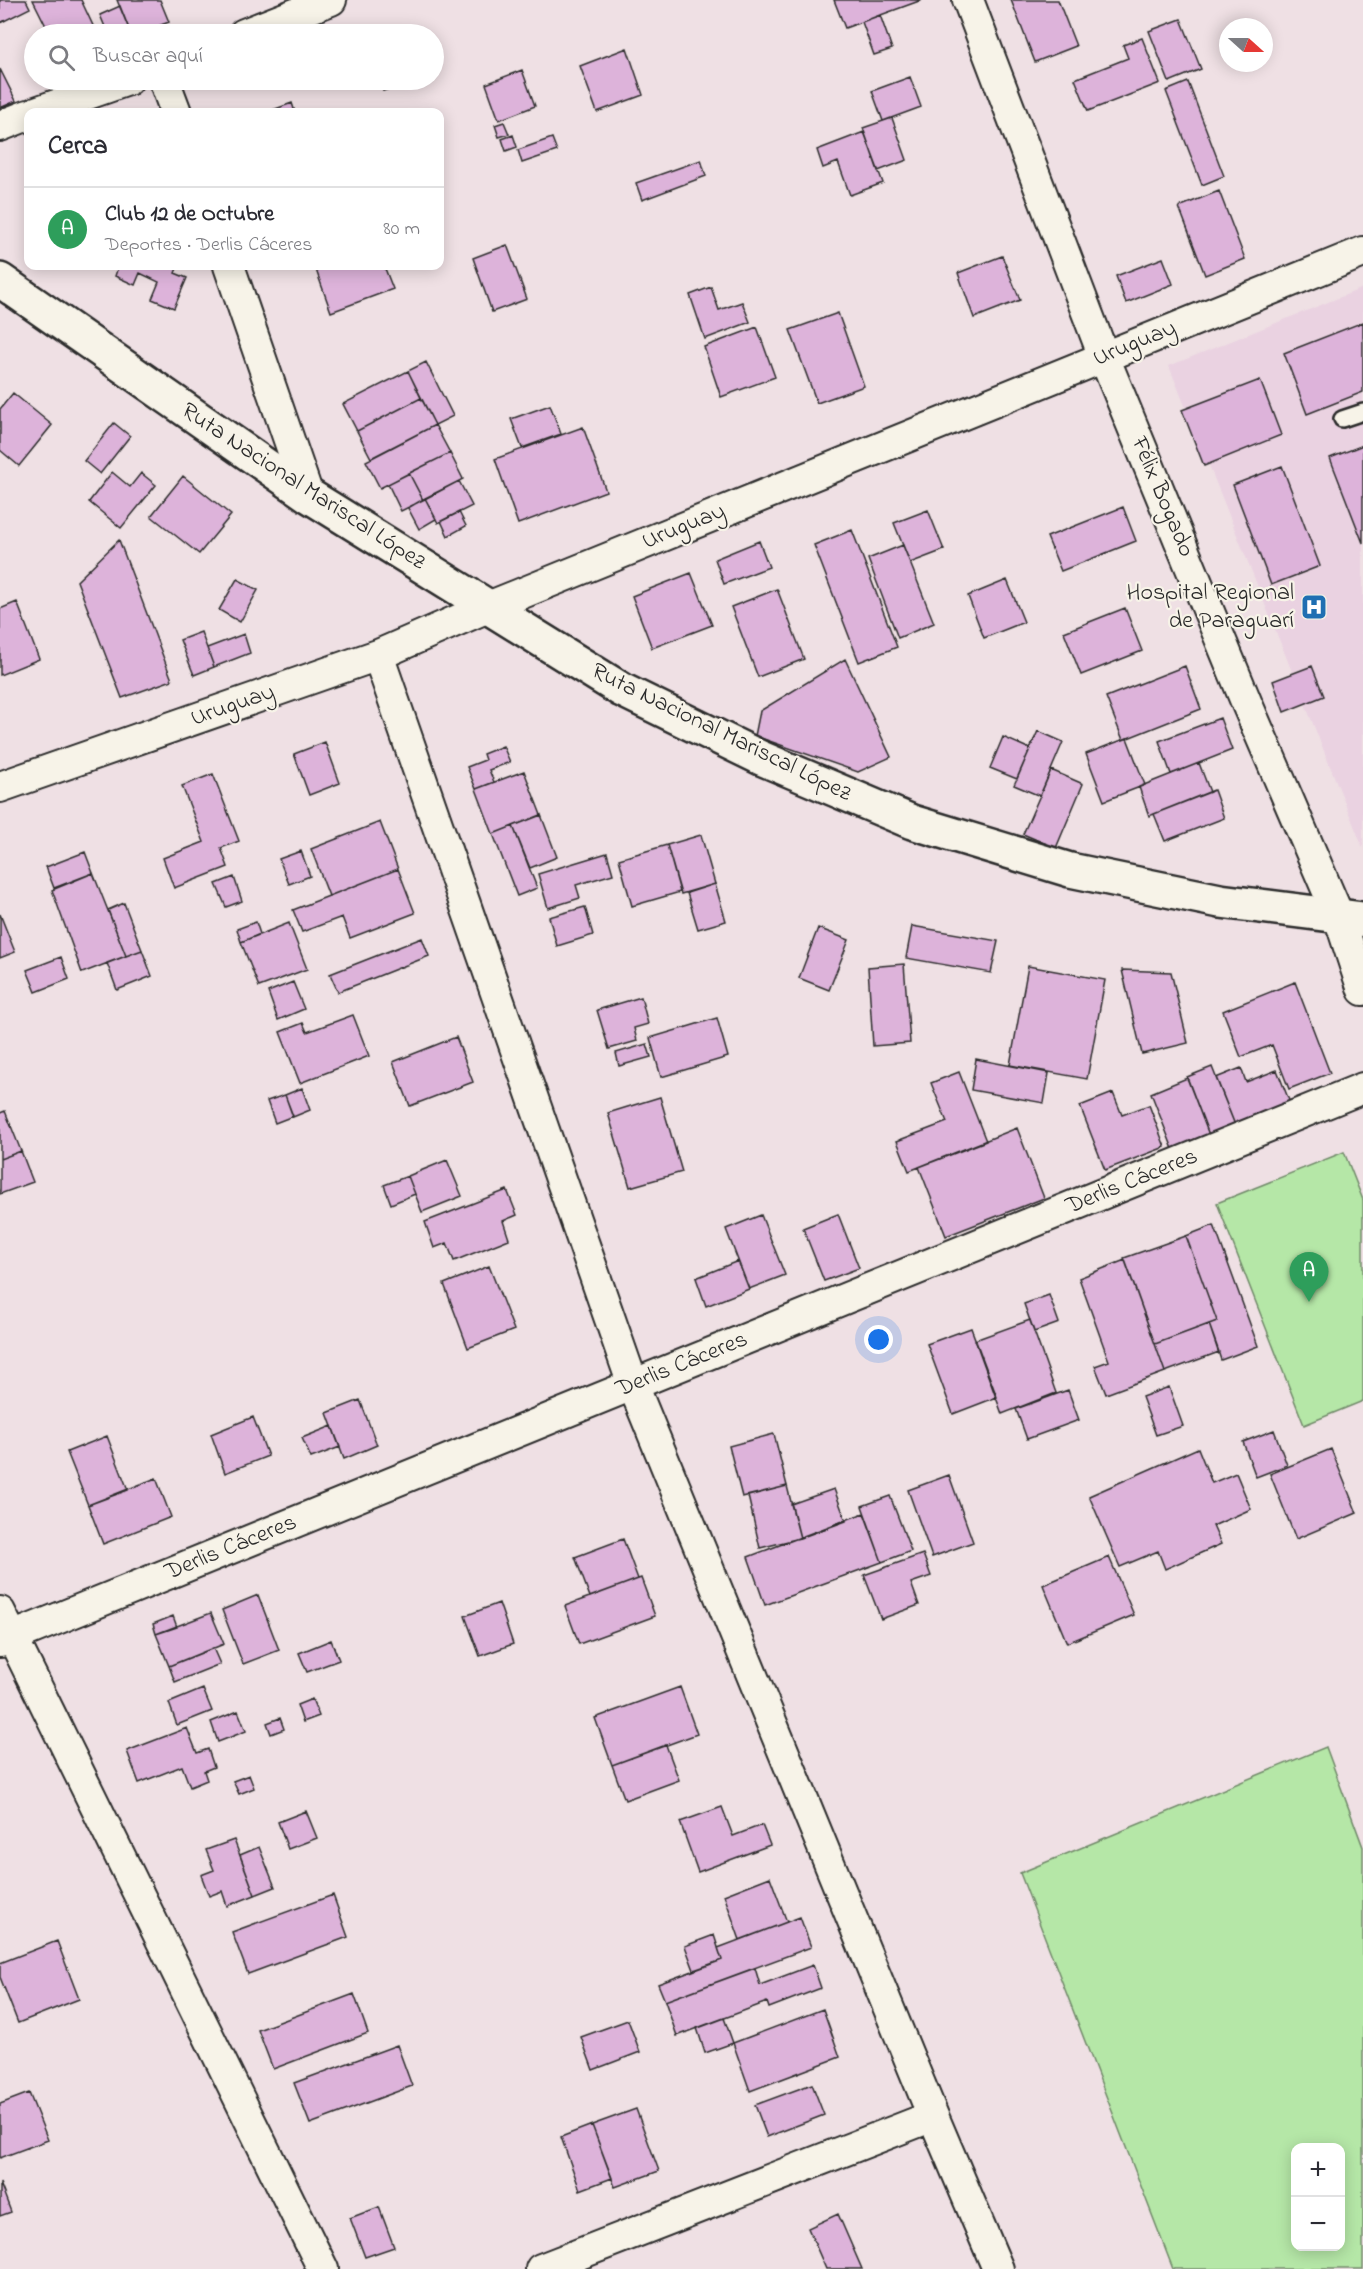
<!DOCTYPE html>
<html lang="es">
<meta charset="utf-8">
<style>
:root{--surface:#fff;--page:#f7f7f7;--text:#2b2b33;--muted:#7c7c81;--line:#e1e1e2;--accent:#1f6fb2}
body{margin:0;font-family:"Indie Flower",sans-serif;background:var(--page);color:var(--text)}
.controls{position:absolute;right:18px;bottom:18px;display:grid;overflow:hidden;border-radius:12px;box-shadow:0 3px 15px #0003}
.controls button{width:54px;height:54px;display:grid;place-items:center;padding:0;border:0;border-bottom:2px solid var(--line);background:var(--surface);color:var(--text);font:30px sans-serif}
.compass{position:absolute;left:1219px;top:18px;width:54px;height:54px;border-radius:50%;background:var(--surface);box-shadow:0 3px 15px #0003;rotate:111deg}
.you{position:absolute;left:879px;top:1340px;width:21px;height:21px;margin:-15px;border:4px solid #fff;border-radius:50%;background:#1a73e8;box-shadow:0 0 0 9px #1a73e833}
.badge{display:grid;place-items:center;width:39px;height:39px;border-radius:50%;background:var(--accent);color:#fff;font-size:20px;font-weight:700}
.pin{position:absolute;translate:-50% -50px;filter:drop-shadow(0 2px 3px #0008)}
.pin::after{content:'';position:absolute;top:32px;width:21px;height:18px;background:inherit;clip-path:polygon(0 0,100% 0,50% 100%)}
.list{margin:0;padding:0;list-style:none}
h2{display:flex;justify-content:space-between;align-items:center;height:78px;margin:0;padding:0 24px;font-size:26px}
h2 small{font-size:20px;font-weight:400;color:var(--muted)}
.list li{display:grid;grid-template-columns:39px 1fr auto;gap:18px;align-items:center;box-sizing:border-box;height:84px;padding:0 24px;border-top:2px solid var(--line)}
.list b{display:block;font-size:22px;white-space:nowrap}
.list p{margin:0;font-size:20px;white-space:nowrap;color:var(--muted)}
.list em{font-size:20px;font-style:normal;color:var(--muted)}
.icon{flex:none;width:33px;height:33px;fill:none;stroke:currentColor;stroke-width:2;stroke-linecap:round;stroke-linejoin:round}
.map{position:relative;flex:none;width:1363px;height:2269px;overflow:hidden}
.search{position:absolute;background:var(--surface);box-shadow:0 3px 15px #0003;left:24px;top:24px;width:420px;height:66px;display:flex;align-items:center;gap:15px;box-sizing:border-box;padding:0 21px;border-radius:33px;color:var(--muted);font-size:22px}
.panel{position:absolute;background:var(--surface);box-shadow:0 3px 15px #0003;left:24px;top:108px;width:420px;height:162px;border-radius:12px}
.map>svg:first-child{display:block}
.built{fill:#ead2e1}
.green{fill:#b5e7a7;stroke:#708969;stroke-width:1.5;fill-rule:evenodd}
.building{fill:#ddb3da;stroke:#2b2b2b;stroke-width:1.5}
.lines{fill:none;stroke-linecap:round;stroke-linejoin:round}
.lane-casing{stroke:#2b2b2b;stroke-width:20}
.street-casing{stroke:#2b2b2b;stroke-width:34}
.highway-casing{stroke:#2b2b2b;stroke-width:38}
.lane{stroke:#f7f3e8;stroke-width:15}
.street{stroke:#f7f3e8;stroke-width:30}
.highway{stroke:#f7f3e8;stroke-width:33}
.labels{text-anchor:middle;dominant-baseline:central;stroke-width:4.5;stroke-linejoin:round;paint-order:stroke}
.street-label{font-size:24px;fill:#2b2b2b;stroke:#f7f3e8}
.poi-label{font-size:24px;fill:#2b2b2b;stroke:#f7f3e8;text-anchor:end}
</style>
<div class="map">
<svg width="1363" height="2269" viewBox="0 0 1363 2269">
<rect width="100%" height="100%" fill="#efe0e4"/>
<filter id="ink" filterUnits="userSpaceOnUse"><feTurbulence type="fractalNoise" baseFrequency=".0167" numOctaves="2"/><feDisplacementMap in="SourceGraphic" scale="12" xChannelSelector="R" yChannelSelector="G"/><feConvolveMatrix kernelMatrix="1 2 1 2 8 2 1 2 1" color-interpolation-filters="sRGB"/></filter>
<g filter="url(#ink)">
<path class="built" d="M1363,288V848L1169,366Z"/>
<path class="green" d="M1344,1152L1363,1200V1401L1304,1425L1217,1203Z
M1326,1747L1363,1847V2269H1173L1020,1873ZM1296,2148H1340V2246H1296Z"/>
<path class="building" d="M0,0H26L30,8L0,23Z
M33,0H81L96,32L90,34H50Z
M117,0H160L169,22L137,34H131Z
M834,0H922L845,28Z
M1011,0H1058L1076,46L1035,62Z
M120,6L131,34H108L100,15Z
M880,15L892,49L874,55L862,22Z
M1181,19L1201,69L1169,82L1149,31Z
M1142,38L1160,83L1088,111L1075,79L1128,58L1123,45Z
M627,48L643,95L597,112L580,66Z
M0,69L16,101L0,108Z
M522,70L535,106L499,120L486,84Z
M910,77L921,107L883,121L872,91Z
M379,80H416L383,91Z
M1188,82L1224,176L1202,185L1166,91Z
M292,103L295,112H267Z
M892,118L907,160L878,171L863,128Z
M504,122L509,134L499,137L495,125Z
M864,132L883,183L850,195L838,162L823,168L817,150Z
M513,135L517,147L506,151L502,139Z
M552,138L557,151L522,163L518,150Z
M701,160L706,176L642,200L636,183Z
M1219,191L1245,259L1205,275L1179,207Z
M507,245L527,299L492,312L473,258Z
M1002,256L1020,300L974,318L958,273Z
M1163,258L1173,284L1126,303L1116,276Z
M114,266H178L175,273L187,278L174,308L152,299L159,282L140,273L135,285L115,276L118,267Z
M318,266H384L393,289L331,312L315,267Z
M711,287L719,310L742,302L750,322L705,339L690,295Z
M838,313L864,386L817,403L790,330Z
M1363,322V392L1307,414L1284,353Z
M757,327L775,377L721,397L704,347Z
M426,362L453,416L435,425L408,371Z
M408,371L421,398L357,431L343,404Z
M1260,380L1281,435L1204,466L1182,410Z
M13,393L52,425L19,466L0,450V409Z
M421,398L435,425L371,458L357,431Z
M550,405L561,434L522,448L511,419Z
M114,423L130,436L100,474L84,461Z
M435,425L450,453L380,488L366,461Z
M583,427L606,491L518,524L495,459Z
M1363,445V543L1330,458Z
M450,453L463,479L423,500L409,473Z
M1282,466L1320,566L1271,585L1233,485Z
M112,472L130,487L141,473L156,485L121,528L89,502Z
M409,473L423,500L401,511L388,484Z
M183,476L231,515L199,554L151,516Z
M459,481L472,506L438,523L425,498Z
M425,498L436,519L419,529L408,508Z
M1123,507L1136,541L1061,571L1047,537Z
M928,510L944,550L910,563L894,523Z
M459,512L466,526L448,536L441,521Z
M852,530L897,647L859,662L814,545Z
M119,540L172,680L122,698L77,581Z
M759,541L769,567L724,584L715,559Z
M903,545L934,623L898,638L868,559Z
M691,573L712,625L652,648L632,596Z
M237,579L258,590L240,622L219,610Z
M1007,580L1024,622L984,638L968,596Z
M777,589L804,659L758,677L731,607Z
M17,602L39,659L0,675V609Z
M1125,608L1142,651L1081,675L1064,632Z
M201,632L214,667L194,675L180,640Z
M244,634L250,653L214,667L207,648Z
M845,659L891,757L858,772L755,736L760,711Z
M1185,666L1201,709L1123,740L1106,697Z
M1312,666L1324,696L1284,712L1273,681Z
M1220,718L1232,750L1171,774L1159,741Z
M1038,731L1063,742L1040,796L1014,785Z
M1003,737L1030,749L1017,779L990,768Z
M1127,738L1145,785L1104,801L1086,754Z
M325,742L340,783L309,795L294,754Z
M503,746L510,762L489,770L494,782L476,789L467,767L485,760L483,754Z
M1199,763L1210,792L1149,816L1139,787Z
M1051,770L1083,784L1056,848L1023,834Z
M524,771L541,815L493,834L476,789Z
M213,774L239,841L221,848L228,867L174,888L163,858L204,842L182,786Z
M1214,790L1224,818L1165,841L1154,814Z
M541,815L557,857L530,868L513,826Z
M380,822L398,869L329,896L311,849Z
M513,826L537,888L517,896L493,834Z
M701,835L715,884L681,894L667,845Z
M667,845L680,892L632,906L619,859Z
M301,851L310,876L289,884L279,859Z
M85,852L93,873L54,888L46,867Z
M607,853L613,874L576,885L580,898L548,908L538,874Z
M398,869L415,913L350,938L342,917L302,932L293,910Z
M93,873L126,956L82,973L52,890Z
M234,877L242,901L226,907L216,884Z
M715,884L726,921L698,929L687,893Z
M124,903L142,950L126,956L108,910Z
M585,907L593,935L557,946L549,917Z
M0,914L15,952L0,958Z
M256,922L260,934L241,942L237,929Z
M289,923L307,969L259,987L241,942Z
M912,926L998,941L991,973L906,958Z
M818,928L849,940L829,990L799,978Z
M422,938L429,956L338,992L330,974Z
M142,950L152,976L117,990L107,963Z
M61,957L69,979L36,992L27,970Z
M904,964L910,1043L873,1046L868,967Z
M1028,966L1105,980L1087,1079L1010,1065Z
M1122,970L1171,972L1188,1043L1142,1054Z
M293,982L304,1009L278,1020L268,992Z
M1295,982L1330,1073L1289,1089L1272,1045L1241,1057L1223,1011Z
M641,997L648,1024L634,1028L637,1041L609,1049L597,1010Z
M353,1015L369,1056L300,1083L280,1032L303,1023L307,1032Z
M717,1018L728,1057L661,1077L650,1038Z
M456,1037L473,1082L410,1106L393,1062Z
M647,1044L651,1057L619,1066L616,1053Z
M976,1059L1049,1073L1044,1103L971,1090Z
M1212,1067L1235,1125L1209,1135L1187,1077Z
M1241,1068L1246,1082L1277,1070L1290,1103L1235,1125L1216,1078Z
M959,1072L986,1141L909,1171L897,1141L947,1122L931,1083Z
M1187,1078L1209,1135L1173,1149L1151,1093Z
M302,1088L310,1110L293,1117L285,1095Z
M1113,1093L1122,1115L1149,1105L1165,1147L1105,1170L1080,1106Z
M285,1095L293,1116L275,1123L267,1101Z
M660,1097L682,1172L630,1187L608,1113Z
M5,1111L21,1151L0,1159V1113Z
M1017,1128L1044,1198L946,1236L919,1167Z
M21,1151L33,1182L0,1194V1159Z
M447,1160L462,1196L422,1212L408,1176Z
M408,1176L415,1194L391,1204L384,1185Z
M507,1190L517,1215L503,1221L509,1239L454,1261L447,1243L434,1248L425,1222Z
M838,1214L859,1268L824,1281L803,1228Z
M761,1215L785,1275L749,1289L726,1229Z
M1214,1225L1258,1346L1221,1360L1209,1324L1217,1321L1186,1236Z
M1186,1236L1217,1321L1155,1344L1124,1258Z
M1125,1260L1165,1372L1106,1394L1095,1366L1109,1361L1079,1278Z
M738,1261L749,1289L706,1306L696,1278Z
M489,1266L514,1330L468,1348L444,1284Z
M1049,1295L1059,1323L1034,1332L1024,1304Z
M1030,1320L1056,1393L1002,1414L975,1340Z
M1209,1324L1219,1352L1165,1372L1155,1344Z
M971,1328L997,1397L953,1414L927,1344Z
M1169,1387L1183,1426L1156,1435L1142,1397Z
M1068,1390L1079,1420L1027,1439L1016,1409Z
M360,1400L377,1445L344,1459L327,1413Z
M253,1417L268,1456L225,1473L211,1434Z
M332,1426L340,1447L311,1458L302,1438Z
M1274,1430L1287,1465L1256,1477L1243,1442Z
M774,1434L787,1486L742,1497L729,1446Z
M107,1436L128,1490L88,1505L67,1452Z
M1198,1448L1212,1483L1236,1473L1251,1509L1213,1526L1221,1544L1165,1569L1158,1551L1120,1567L1089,1496Z
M1331,1449L1357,1513L1296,1539L1270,1474Z
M949,1475L973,1542L932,1557L908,1490Z
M156,1478L171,1517L103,1544L88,1505Z
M787,1486L800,1538L760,1548L748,1496Z
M834,1489L846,1521L800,1538L791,1504Z
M890,1496L911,1551L882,1562L862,1506Z
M864,1513L882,1562L765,1605L748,1557Z
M623,1539L638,1579L590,1597L575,1557Z
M923,1554L931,1576L911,1583L919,1605L881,1619L864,1575Z
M1109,1557L1134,1615L1067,1643L1043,1585Z
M641,1578L655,1616L579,1644L565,1606Z
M258,1595L279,1650L243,1664L222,1610Z
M499,1603L513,1644L480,1656L465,1616Z
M211,1613L224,1644L169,1666L156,1634Z
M173,1616L177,1627L156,1634L153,1624Z
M331,1640L339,1660L307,1672L299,1653Z
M213,1648L220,1664L175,1682L169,1666Z
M680,1687L697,1734L612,1765L595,1718Z
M203,1689L212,1711L177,1725L169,1703Z
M312,1699L319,1716L303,1722L297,1705Z
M238,1711L246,1731L218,1742L211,1722Z
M280,1718L284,1729L271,1734L267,1723Z
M187,1728L197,1753L208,1749L214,1767L204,1771L207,1780L190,1787L182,1766L139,1783L127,1751Z
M666,1745L679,1780L625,1800L612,1765Z
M249,1775L254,1788L239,1794L233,1781Z
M722,1807L733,1836L762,1825L770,1845L698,1872L680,1822Z
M306,1811L317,1838L288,1849L278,1822Z
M234,1840L255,1895L227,1906L222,1891L209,1896L201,1875L214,1870L206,1850Z
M259,1847L275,1887L255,1895L240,1855Z
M770,1877L787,1922L740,1940L724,1895Z
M333,1895L348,1937L248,1974L232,1932Z
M800,1917L811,1947L665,2001L658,1984L722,1960L718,1948Z
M714,1935L722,1960L694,1970L685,1946Z
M57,1941L79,1999L18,2023L0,1977V1963Z
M813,1965L821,1988L769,2008L767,2002L677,2036L665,2001L755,1968L760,1985Z
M354,1994L368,2033L273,2069L258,2030Z
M823,2009L840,2057L750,2091L733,2043Z
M724,2018L733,2043L705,2053L697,2028Z
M628,2020L640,2052L593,2070L581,2037Z
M397,2045L412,2086L310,2124L294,2083Z
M812,2084L824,2115L767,2137L755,2105Z
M29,2093L48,2140L0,2158V2104Z
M636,2109L659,2171L615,2187L592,2125Z
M592,2125L612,2178L580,2190L561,2137Z
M0,2183L11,2212L0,2216Z
M379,2207L394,2247L365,2257L350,2218Z
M838,2214L862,2269H826L808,2228Z"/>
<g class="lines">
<g class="lane-casing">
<path id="lane" d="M1342,419L1363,412"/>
</g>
<g class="street-casing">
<path id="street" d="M968,0L1104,357L1247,704L1339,917L1363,990
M244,34L331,0
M164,80L176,112
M36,112L128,80
M0,126L28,115
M229,266L308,495
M378,655L633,1385L933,2116L998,2269
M0,787L378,655L488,607L1363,252
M0,1612L323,2269
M0,1642L1363,1088
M541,2269L933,2116"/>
</g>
<g class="highway-casing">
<path id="highway" d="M0,280L308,495L622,690L761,758L912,822L1070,870L1220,901L1363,919"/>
</g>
<use href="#lane" class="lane"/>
<use href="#street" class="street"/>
<use href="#highway" class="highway"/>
</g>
</g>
<defs>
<g id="hospital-square" transform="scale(1.35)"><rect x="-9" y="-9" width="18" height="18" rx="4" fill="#1f6fb2" stroke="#f7f3e8"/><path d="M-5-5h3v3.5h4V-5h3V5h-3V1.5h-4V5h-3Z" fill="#fff"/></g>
</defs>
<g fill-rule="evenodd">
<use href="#hospital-square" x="1314" y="607"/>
</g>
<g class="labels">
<g class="street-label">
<text transform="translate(1135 344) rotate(-22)">Uruguay</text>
<text transform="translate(303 487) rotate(33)">Ruta Nacional Mariscal López</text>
<text transform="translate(1162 497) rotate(67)">Félix Bogado</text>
<text transform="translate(684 527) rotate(-22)">Uruguay</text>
<text transform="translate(233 706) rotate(-19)">Uruguay</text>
<text transform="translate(721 733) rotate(26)">Ruta Nacional Mariscal López</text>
<text transform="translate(1132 1182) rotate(-22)">Derlis Cáceres</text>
<text transform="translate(682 1365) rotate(-22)">Derlis Cáceres</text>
<text transform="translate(231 1548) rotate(-22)">Derlis Cáceres</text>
</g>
<g class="poi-label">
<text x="1294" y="593">Hospital Regional<tspan x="1294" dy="28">de Paraguarí</tspan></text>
</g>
</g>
</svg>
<div class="controls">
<button>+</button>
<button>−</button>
</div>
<svg class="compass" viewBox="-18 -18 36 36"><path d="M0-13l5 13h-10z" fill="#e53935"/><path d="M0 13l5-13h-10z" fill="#7c7c81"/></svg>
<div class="you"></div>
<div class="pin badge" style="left:1309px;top:1302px;background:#2e9e5b">A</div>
<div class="search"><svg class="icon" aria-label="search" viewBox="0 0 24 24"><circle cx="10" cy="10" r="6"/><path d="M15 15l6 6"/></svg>Buscar aquí</div>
<section class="panel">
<h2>Cerca<small></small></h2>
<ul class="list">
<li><span class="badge" style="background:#2e9e5b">A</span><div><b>Club 12 de Octubre</b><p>Deportes · Derlis Cáceres</p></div><em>80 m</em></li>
</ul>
</section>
</div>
